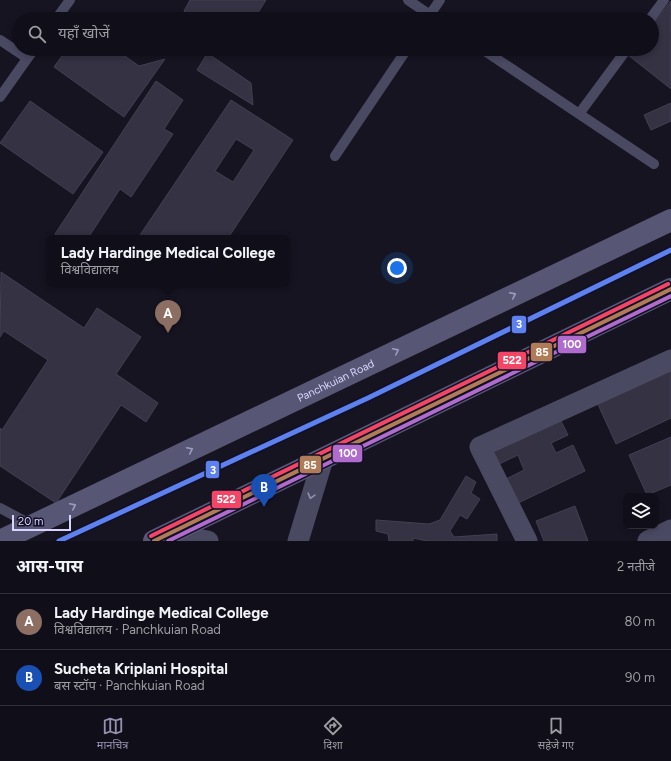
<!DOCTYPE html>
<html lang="hi">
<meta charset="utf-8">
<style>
:root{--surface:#100f19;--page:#1e1d26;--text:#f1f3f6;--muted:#9c9ca2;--line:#302f38;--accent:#9591b1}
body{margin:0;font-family:Figtree,"Noto Sans Devanagari",sans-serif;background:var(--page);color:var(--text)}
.controls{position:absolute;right:12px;bottom:12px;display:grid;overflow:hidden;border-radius:8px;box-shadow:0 2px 6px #0003}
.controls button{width:36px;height:36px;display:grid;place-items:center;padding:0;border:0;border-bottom:1px solid var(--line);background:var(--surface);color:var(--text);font:20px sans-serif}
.scale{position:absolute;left:12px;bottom:10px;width:59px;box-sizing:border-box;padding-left:4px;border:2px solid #d9d4ff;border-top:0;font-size:11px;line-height:14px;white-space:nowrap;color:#d9d4ff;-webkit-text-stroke:3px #130f26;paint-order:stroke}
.you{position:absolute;left:397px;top:268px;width:14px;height:14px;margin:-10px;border:3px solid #fff;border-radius:50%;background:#1a73e8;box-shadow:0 0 0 6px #1a73e833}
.badge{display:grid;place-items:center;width:26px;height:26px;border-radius:50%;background:var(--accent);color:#fff;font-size:13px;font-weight:700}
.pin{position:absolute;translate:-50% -33px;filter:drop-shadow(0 1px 2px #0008)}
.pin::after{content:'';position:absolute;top:21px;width:14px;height:12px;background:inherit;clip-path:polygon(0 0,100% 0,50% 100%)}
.popup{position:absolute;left:46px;top:235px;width:244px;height:52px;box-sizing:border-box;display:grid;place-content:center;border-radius:8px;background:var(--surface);filter:drop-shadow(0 1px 3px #0005);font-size:13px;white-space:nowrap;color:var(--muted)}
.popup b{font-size:15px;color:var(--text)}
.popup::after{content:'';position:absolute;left:50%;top:100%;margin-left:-8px;border:8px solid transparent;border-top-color:var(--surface)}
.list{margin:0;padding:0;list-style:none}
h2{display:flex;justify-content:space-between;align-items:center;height:52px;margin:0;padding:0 16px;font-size:17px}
h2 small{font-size:13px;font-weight:400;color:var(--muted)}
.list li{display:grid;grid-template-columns:26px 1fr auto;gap:12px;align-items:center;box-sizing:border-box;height:56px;padding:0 16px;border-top:1px solid var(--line)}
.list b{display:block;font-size:15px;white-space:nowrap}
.list p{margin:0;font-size:13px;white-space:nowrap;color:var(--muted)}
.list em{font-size:13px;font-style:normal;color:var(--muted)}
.icon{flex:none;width:22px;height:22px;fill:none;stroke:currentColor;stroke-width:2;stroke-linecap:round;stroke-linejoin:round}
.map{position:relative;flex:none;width:671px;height:541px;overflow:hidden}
.search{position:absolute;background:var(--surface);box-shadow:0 2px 6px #0003;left:12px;right:12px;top:12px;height:44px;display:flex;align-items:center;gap:10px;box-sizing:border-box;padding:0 14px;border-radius:22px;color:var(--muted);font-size:15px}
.sheet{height:164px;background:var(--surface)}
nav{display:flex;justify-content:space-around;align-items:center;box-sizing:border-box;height:56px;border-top:1px solid var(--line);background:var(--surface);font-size:11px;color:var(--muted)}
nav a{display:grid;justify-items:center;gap:2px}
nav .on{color:var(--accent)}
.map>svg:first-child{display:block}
.building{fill:#343243;stroke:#433f54;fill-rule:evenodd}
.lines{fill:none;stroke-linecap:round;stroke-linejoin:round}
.lane{stroke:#4a4962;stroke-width:10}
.street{stroke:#4a4962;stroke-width:21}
.secondary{stroke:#575674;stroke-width:22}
.bus-1-casing{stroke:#130f26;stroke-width:7}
.bus-2-casing{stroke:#130f26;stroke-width:7}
.bus-3-casing{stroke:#130f26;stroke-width:7}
.bus-1{stroke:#b07c57;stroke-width:4}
.bus-2{stroke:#b06ccc;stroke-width:4}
.bus-3{stroke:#f34667;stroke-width:4}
.metro-1-casing{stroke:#130f26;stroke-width:8}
.metro-1{stroke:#5d81ee;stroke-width:5}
.oneway{stroke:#9e9bc0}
.oneway2{stroke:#928eb0}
.labels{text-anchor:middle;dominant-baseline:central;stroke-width:3;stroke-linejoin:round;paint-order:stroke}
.street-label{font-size:11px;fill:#d9d4ff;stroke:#130f26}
.line-badge{stroke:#130f26;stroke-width:1.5}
.badge-label{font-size:11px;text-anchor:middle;font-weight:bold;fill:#fff}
</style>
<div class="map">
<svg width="671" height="541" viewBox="0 0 671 541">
<rect width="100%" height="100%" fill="#161421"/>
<path class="building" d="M190,0H266L254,19H197L184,11Z
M671,1V89L628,55L633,49H652V25Z
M67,49H115L139,66L165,59L124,117L54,67Z
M210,49H214L210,55L251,83L253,105L197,70Z
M156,81L183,100L164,129L173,134L131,197L120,189L88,238H60L55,234Z
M231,100L293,140L228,238H175L172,236L171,238H138ZM236,139L254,150L233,182L215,171Z
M30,101L103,152L73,194L0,143Z
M671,103V121L651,130L644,115Z
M1,272L84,328L97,308L141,337L116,374L158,403L146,422L121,405L56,503L0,466V428L2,430L48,360L4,331L0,337Z
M671,364V418L616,444L596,400Z
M557,413L568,435L551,443L556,453L573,445L585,471L514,505L502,481L524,470L518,455L495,466L486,447Z
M671,437V485L647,495L629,455Z
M466,476L476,482L471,493L480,499L467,519L460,515L450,531L454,537L497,534V541H427L413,538V541H389L388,534L376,531V520L429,524L440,520Z
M575,506L588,541H544L536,521Z"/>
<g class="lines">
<path class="lane" d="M408,0L436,19
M56,19L70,0
M427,19L440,0
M650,19L664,0
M0,40L27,58
M482,49L654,164
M0,97L34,49
M579,114L627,49
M335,156L407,49
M0,508L32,525"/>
<path class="street" d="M169,534L208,541
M298,541L323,459
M527,541L480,447L671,360
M648,541L671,530"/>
<g class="secondary">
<path id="s1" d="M0,541L671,220"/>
<path d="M154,541L671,289"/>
</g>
<g class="bus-1-casing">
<path id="bus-1" d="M154,541L671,289"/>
</g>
<g class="bus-2-casing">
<path id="bus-2" d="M168,541L671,296"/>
</g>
<g class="bus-3-casing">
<path id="bus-3" d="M151,536L668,284"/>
</g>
<use href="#bus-1" class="bus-1"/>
<use href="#bus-2" class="bus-2"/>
<use href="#bus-3" class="bus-3"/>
<g class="metro-1-casing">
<path id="metro-1" d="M59,541L368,398L671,250"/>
</g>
<use href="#metro-1" class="metro-1"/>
</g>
<defs><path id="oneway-chevron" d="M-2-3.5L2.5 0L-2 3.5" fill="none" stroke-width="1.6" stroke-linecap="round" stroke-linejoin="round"/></defs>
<g class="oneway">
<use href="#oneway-chevron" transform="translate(513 295) rotate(-26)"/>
<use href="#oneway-chevron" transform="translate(396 351) rotate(-26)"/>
<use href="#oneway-chevron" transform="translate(190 450) rotate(-26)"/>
<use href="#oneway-chevron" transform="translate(73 506) rotate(-26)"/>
</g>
<use class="oneway2" href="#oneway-chevron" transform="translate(311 496) rotate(106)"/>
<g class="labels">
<g class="street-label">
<text stroke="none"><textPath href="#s1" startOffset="372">Panchkuian Road</textPath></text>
</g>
</g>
<g class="line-badge">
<rect x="511" y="315" width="16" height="19" rx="4" fill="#5d81ee"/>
<rect x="557" y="335" width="30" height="19" rx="4" fill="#b06ccc"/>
<rect x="530" y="342" width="23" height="20" rx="4" fill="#b07c57"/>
<rect x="497" y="351" width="30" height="19" rx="4" fill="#f34667"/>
<rect x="332" y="444" width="31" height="19" rx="4" fill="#b06ccc"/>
<rect x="299" y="455" width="23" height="19" rx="4" fill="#b07c57"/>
<rect x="205" y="460" width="15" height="19" rx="4" fill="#5d81ee"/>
<rect x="211" y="490" width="31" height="19" rx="4" fill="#f34667"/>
</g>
<g class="badge-label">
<text x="519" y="328">3</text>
<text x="572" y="348">100</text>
<text x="542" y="356">85</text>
<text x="512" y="364">522</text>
<text x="348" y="457">100</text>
<text x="310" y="469">85</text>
<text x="213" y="474">3</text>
<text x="226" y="503">522</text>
</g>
</svg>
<div class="controls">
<button><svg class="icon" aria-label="layers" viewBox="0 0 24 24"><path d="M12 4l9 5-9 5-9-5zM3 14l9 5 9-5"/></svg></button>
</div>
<div class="scale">20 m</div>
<div class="you"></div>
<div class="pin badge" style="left:168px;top:333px;background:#8d6e63">A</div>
<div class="popup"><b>Lady Hardinge Medical College</b>विश्वविद्यालय</div>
<div class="pin badge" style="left:264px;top:507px;background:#1a4fb4">B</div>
<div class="search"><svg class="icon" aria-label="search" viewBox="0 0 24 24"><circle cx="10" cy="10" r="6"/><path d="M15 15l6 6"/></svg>यहाँ खोजें</div>
</div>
<section class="sheet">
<h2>आस-पास<small>2 नतीजे</small></h2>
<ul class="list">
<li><span class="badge" style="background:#8d6e63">A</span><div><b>Lady Hardinge Medical College</b><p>विश्वविद्यालय · Panchkuian Road</p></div><em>80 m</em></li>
<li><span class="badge" style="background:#1a4fb4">B</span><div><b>Sucheta Kriplani Hospital</b><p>बस स्टॉप · Panchkuian Road</p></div><em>90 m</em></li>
</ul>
</section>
<nav>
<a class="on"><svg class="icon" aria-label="map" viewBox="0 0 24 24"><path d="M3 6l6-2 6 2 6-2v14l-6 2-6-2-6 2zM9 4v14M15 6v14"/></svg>मानचित्र</a>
<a><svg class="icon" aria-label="directions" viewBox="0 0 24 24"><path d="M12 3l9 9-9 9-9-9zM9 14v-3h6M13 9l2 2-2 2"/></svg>दिशा</a>
<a><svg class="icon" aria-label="saved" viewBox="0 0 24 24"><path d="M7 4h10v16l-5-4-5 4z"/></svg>सहेजे गए</a>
</nav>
